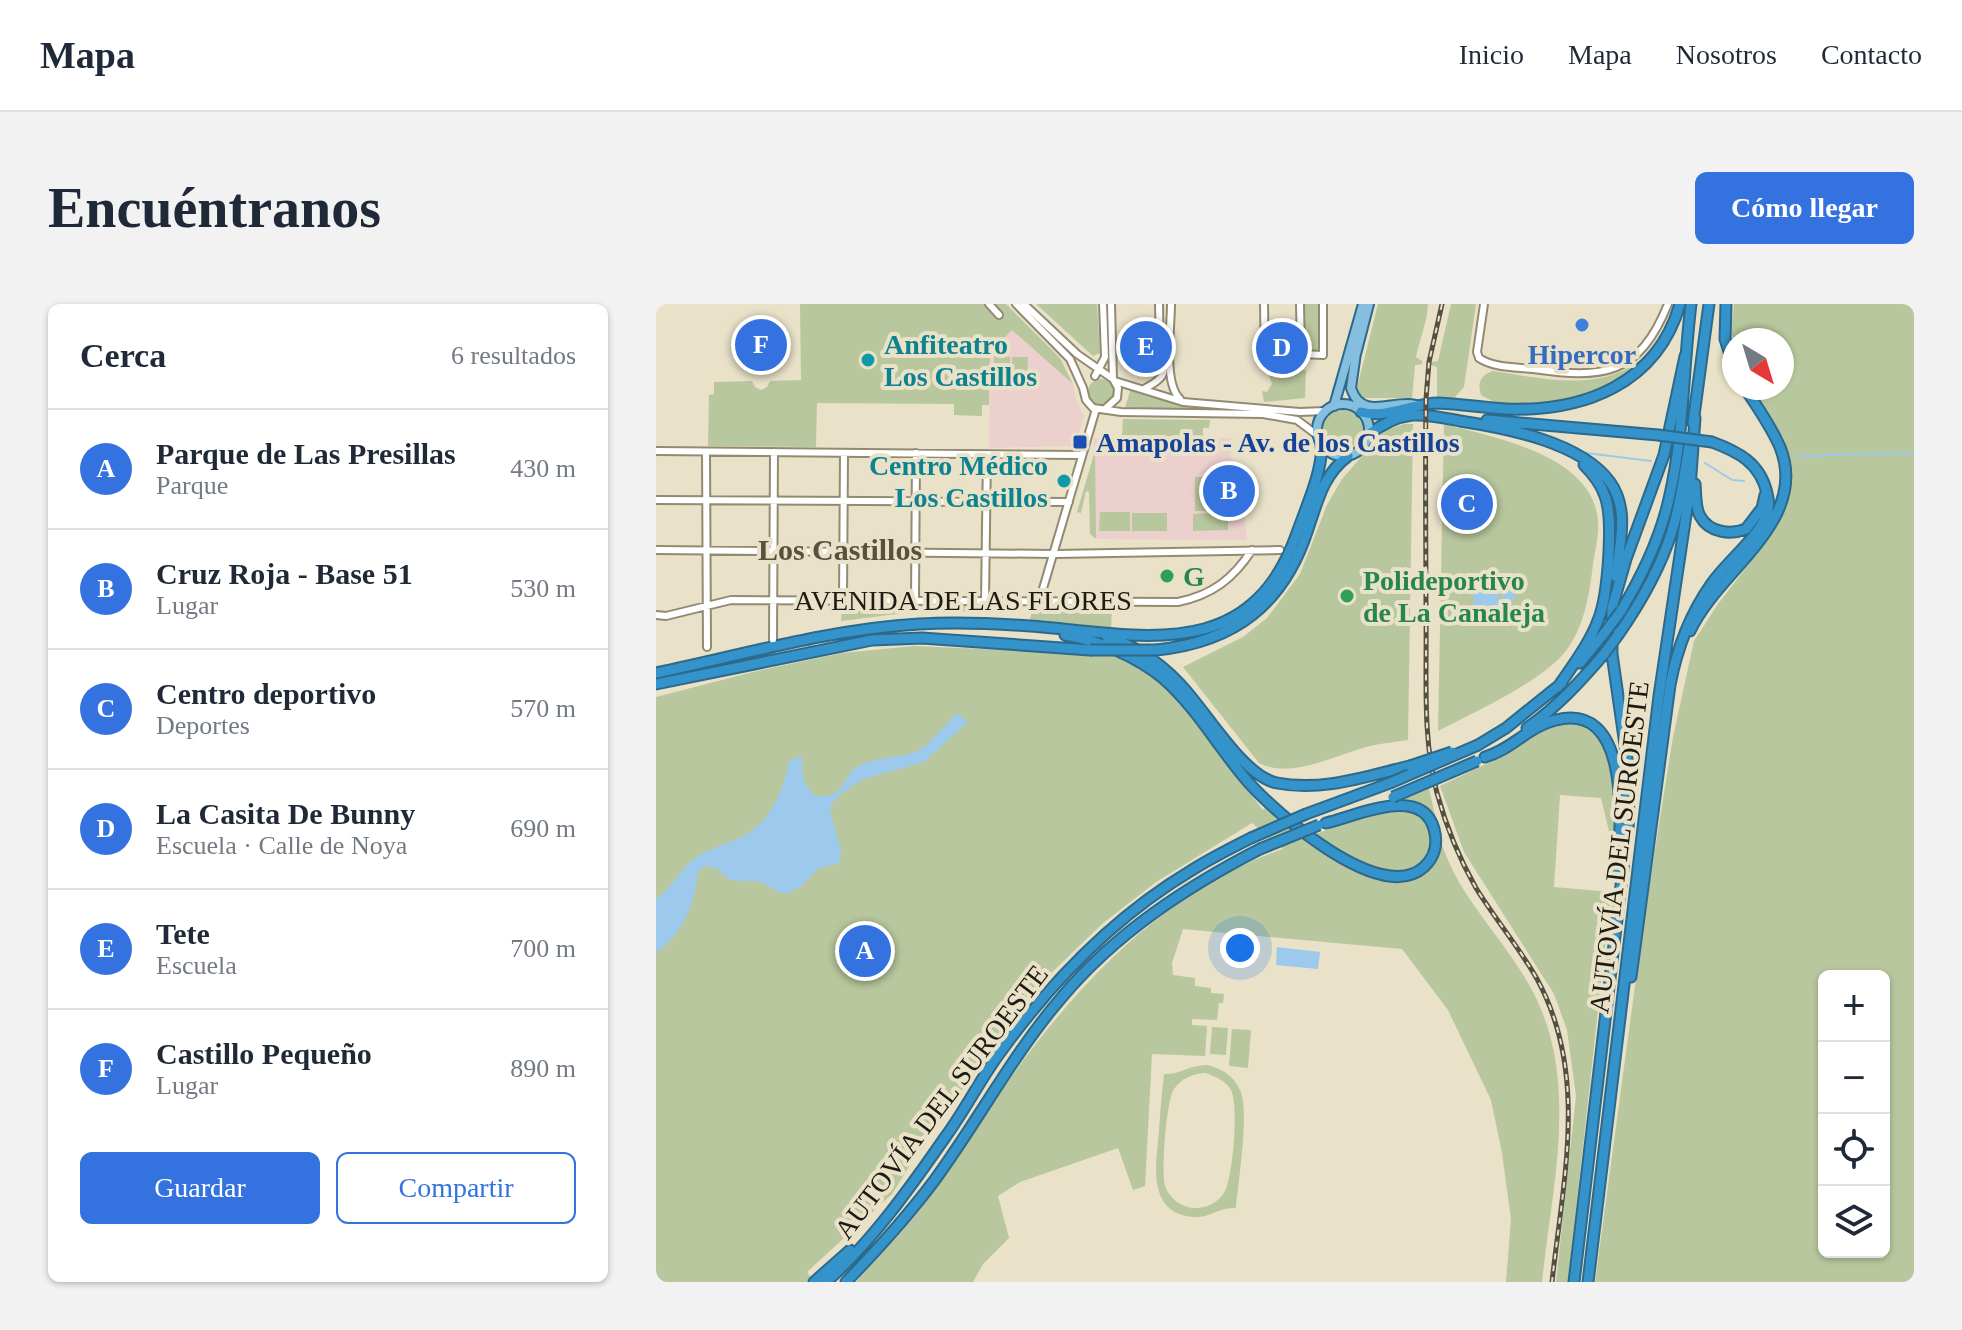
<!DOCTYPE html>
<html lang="es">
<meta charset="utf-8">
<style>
:root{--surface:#fff;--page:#f2f2f3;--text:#1f2937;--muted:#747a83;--line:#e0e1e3;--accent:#3472e0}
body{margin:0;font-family:"Times New Roman",serif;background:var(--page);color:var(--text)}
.controls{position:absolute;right:24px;bottom:24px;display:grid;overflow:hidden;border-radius:12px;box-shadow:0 2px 6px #0004}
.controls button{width:72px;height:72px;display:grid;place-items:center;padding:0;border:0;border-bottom:2px solid var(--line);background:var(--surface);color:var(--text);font:40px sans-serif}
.compass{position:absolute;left:1066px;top:24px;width:72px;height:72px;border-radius:50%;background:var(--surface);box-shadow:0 2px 6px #0004;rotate:142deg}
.you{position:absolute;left:584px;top:644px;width:28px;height:28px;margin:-20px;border:6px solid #fff;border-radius:50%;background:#1a73e8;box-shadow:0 0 0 12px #1a73e833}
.badge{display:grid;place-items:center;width:52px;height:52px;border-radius:50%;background:var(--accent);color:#fff;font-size:26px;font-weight:700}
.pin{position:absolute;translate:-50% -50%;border:4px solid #fff;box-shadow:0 2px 8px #0006}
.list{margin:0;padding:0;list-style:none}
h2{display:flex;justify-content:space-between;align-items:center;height:104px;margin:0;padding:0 32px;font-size:34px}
h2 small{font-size:26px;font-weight:400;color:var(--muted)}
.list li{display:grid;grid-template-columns:52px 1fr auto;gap:24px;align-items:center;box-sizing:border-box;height:120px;padding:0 32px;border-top:2px solid var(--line)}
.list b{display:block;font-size:30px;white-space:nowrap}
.list p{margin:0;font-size:26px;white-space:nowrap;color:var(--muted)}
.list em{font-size:26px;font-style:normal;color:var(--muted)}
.actions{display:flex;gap:16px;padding:24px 32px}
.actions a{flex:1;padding:18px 0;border:2px solid var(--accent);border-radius:12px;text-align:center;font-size:28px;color:var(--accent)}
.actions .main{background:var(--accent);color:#fff}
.icon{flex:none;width:44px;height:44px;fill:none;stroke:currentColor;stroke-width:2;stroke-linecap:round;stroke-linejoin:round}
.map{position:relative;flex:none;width:1258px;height:978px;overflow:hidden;border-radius:12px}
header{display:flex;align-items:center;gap:48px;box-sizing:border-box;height:112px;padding:0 40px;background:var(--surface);border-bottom:2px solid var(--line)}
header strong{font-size:38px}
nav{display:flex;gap:44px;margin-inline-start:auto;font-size:28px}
.intro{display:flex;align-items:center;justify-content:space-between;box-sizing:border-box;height:192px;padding:0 48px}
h1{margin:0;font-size:56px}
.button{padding:20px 36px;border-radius:12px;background:var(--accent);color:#fff;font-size:28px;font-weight:700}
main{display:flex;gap:48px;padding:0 48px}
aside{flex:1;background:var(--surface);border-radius:12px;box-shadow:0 2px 6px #0004}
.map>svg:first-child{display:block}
.education{fill:#ebd0cd}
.green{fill:#b8c79d;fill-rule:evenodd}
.water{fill:#9dc9ed}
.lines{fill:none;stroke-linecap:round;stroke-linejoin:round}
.stream{stroke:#9dc9ed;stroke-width:2}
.minor-casing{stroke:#928a73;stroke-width:10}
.major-casing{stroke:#2c698a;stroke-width:12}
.highway-casing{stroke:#2c698a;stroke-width:13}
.minor{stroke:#fff;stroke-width:6}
.major{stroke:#85bedf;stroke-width:8}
.highway{stroke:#3493ca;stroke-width:9}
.rail-casing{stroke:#534f42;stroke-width:5}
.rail{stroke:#e9e1c8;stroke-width:2;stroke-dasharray:6;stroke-linecap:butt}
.highway-bridge-casing{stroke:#2c698a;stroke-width:13;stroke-linecap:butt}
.highway-bridge{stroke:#3493ca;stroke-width:9}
.shop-dot{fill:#3f7fe0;stroke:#e9e1c8;stroke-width:3}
.culture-dot{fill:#0f9aa8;stroke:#e9e1c8;stroke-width:3}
.transit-dot{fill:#1a4fb4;stroke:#e9e1c8;stroke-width:3}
.leisure-dot{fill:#2e9e5b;stroke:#e9e1c8;stroke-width:3}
.labels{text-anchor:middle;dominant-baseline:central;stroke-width:8;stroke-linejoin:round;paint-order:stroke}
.culture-label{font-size:28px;font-weight:bold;fill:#0d838f;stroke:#e9e1c8;text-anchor:start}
.shop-label{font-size:28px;font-weight:bold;fill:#366cbe;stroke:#e9e1c8}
.transit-label{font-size:28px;font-weight:bold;fill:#164399;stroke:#e9e1c8;text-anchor:start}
.leisure-label{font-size:28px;font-weight:bold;fill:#27864d;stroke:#e9e1c8;text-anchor:start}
.street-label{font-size:28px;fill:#1e1b12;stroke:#e9e1c8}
.neighbourhood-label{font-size:30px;font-weight:bold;fill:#58513c;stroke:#e9e1c8}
</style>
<header>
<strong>Mapa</strong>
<nav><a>Inicio</a><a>Mapa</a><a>Nosotros</a><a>Contacto</a></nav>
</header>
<div class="intro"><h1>Encuéntranos</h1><a class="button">Cómo llegar</a></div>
<main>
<aside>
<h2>Cerca<small>6 resultados</small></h2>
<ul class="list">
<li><span class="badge">A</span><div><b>Parque de Las Presillas</b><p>Parque</p></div><em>430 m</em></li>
<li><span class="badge">B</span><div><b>Cruz Roja - Base 51</b><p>Lugar</p></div><em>530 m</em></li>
<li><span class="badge">C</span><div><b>Centro deportivo</b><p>Deportes</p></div><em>570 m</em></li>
<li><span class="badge">D</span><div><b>La Casita De Bunny</b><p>Escuela · Calle de Noya</p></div><em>690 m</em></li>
<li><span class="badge">E</span><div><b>Tete</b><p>Escuela</p></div><em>700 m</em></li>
<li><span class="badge">F</span><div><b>Castillo Pequeño</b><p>Lugar</p></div><em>890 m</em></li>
</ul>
<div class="actions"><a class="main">Guardar</a><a>Compartir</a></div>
</aside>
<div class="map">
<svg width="1258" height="978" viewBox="0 0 1258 978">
<rect width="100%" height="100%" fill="#e9e1c8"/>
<path class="education" d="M356,25L417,80L419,92L428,112L419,142L333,144L334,48Z
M438,134H575V169L557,170L558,206L588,208L591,236L440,235Z"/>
<path class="green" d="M144,0H350L404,54L417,80L356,26L334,48L333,101H326V112L298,111V100L161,99L160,143L52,142L53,91L58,90V78L96,77L99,83L105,86L111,83L114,77L145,76Z
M380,0H441L444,49L437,52Z
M644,0H667V52L645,50Z
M722,0H772C771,19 764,34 760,53L766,57V60L759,61L756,94H707L700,88Z
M795,0H820L808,83L799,93L781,95V63L775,61V58L782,57Z
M1018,0H1020C993,83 916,104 836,101V97L825,91C821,78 825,71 837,67C892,75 954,92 996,44C1007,32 1015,17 1018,0Z
M1078,0H1258V978H939L989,608L1017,433L1038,337L1062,300L1106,243L1130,204L1136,168L1128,135L1097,84H1126V36H1078L1075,28ZM1168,672H1228V948H1168Z
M338,52L354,53V84H338Z
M356,53H372L371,84H356Z
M617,61L623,67L650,66L649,94L608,98L606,87L611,88L616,80L611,65Z
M432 88a13 13 0 1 1 26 0a13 13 0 1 1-26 0Z
M475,84L508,96L554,104H469Z
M666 127a21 21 0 1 1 42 0a21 21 0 1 1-42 0Z
M467,115L554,116L553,124H547V133L466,131Z
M748,120H757L752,436C740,438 727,439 714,442C681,450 635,476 603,459L527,363L587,333L611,314L644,270L671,201L686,175L728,127Z
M788,120C840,134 938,151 942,218C943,231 939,247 937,260C934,287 929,318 914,341C893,375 818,408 782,427Z
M439,147L440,235L434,230L433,188L430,187L425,209L421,208Z
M539,173H555V207H539Z
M444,208H474V227H443Z
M476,209H511V227H476Z
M572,209V226L537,227V210Z
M192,300L258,301L257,308L185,317L186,304Z
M262,301H328V308L262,307Z
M377,302H456L455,327L373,319Z
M258,342L464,351L502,374L539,417L607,506L611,502L653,533L773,485C779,508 782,535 792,556C810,599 849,638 872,679C926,771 896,879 886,978H850L855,915L846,849L835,796L792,706L746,645L527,625L516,659L517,671L539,674V682L555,684V689L568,690L567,699H563L561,716L536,715V721L551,722L549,752L496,750L489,882L477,886L462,844L364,878L342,892L353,934L327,960L317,978H200C225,950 253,922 275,891C303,854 326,813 353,776C422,679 512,584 627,545L596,519L500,578L446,620L390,674L272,832L236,890L151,968L158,978H0V393L97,368L186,349Z
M921,419C971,443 961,505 959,552L945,494L904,491L898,583L955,588L912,978H900L920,792L911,726L898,690L808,548L784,482L849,451L897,420Z
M556,723L572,724L570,751L554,750Z
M576,725L595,726L592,764L573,762Z
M551,761C566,765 577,771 584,786C594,806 582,878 580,904C561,903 555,914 538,913C490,910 500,859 503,827C504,808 506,789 508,770C523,771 534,761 551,761ZM550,769C560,773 569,776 575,786C583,801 577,874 568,889C562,899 549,905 537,904C525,903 513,894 509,882C505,868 510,797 518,785C526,774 538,769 550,769Z"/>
<path class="water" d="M823,274L833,279L836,292L838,275L860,277L858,298L848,297L845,288L842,291L844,303L839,308L832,309L822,301H816L819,296L814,287V281Z
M301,409L312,418L268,458L208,475C197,482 186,488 177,498C167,508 191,541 183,559L162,565L144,583L133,589H125L105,578L74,576L60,564L49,562L42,567C40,574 41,580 39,587C35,608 19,638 0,648V595C16,585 23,566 39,554C52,545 64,542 79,536C113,522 126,491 133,457L146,452C146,468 146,481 159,492C189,494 183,479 198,465C210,454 243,454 259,448C274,442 289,420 301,409Z
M621,643L664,648L662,665L620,661Z"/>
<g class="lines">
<path class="stream" d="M930,149L995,157
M1140,152L1258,149
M1049,159L1076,176L1088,177"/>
<g class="minor-casing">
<path id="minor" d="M333,0L343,11
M360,0L414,55L427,84L430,96L437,104L465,108L607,110L641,116L661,131
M368,0L421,50L457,75L462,84L461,94L449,105
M455,0L457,75
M515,0C515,25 507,79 524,95
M608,0L609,62
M644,0L645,50L667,51V0
M828,0L821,48L823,54C838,64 860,63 877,65C947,75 983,72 1012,0
M439,72L449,53L447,0
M459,77L527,98L644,108L669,107
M488,85C499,79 515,71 504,56L503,0
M0,147L426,151
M50,148L51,343
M0,196L413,198
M0,246L399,250L624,246
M187,295L188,149
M259,296L260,149
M329,296L331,150
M383,298L440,105
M0,311L10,312L75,296L522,298C556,291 577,275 596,246
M117,336L118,148"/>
</g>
<g class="major-casing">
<path id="major" d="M700,49L695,84C706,118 737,95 760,101
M699,54L713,0
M661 126a26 26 0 1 1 52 0a26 26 0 1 1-52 0Z
M678,102L707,0"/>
</g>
<g class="highway-casing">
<path id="highway" d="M1070,0L1069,35L1078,63
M705,108C731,115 756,99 783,99C806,100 828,104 850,105C928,108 1001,80 1024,0
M831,116L1002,131
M1037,119L1053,0
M712,131C726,120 739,113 756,111C772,110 789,114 804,117C850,124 925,138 954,178C974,206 963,241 960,273
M1039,180C1040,190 1039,204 1044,212C1053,229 1075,231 1090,225L1106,204L1109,191
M965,307C986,272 1004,235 1013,195C1028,131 1027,65 1035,0
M1034,327C1062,266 1154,218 1124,143C1115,122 1101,103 1089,84
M409,331C444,337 480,352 508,375C541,404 564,446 593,479C621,510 725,602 768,563C779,553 782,539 778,525C766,480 700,512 670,519
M962,331C985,298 1004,265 1016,227C1025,199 1028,170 1033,142
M451,333C480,342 502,357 523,379C549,405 586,472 621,479C666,488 711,472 754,462
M500,346C579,338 628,300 652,225C662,196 667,171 692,152
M924,359L947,331
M0,369C86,351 175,325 263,320C307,317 353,320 397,324C503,335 598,351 641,229C649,206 668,164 665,141
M0,380L216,336L266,334L434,346
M902,383C917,361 934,339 943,314C952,290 958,215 949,192C945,180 937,170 928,161
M871,424C901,403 924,378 948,350
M822,441L850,424L906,379
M829,453C855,446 873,422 900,416C977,397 964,525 962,568
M650,510L734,479
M975,673L1014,381C1021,344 1034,310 1056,279C1071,258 1099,236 1110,213C1114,205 1113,197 1111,189C1104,159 1083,148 1056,138
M158,978L194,946
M170,978C215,939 256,881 290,832C309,806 324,776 343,750C395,678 459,612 536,566C555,554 575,544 595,534
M190,978C221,946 251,913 278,877C322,817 357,750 406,693C460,629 530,583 604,545
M918,978L973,514L971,455L956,350V304L970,255L1008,151L1029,52
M932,978L1003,392L1034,184L1039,114"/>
</g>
<use href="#minor" class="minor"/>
<use href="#major" class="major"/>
<use href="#highway" class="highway"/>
<g class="rail-casing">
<path id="rail" d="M786,0L773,58L770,95C769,168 770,241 770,314C771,371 766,433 781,489C790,522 803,554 820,584C839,615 863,643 881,675C933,770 907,876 896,978"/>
</g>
<use href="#rail" class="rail"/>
<g class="highway-bridge-casing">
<path id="highway-bridge" d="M1002,131L1056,138
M947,331L965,307
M434,346H500
M948,350L962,331
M754,462L796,448
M734,479L822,441
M737,493L821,457
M595,534L650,510
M604,545L663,521"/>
</g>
<use href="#highway-bridge" class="highway-bridge"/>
</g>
<circle class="shop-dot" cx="926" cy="21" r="8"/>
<g class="culture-dot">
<circle cx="212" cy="56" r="8"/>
<circle cx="408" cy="177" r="8"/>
</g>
<rect class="transit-dot" x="416" y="130" width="16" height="16" rx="4"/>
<g class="leisure-dot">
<circle cx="511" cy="272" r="8"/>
<circle cx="691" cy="292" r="8"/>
</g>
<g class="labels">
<g class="culture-label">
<text x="228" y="40">Anfiteatro<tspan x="228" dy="32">Los Castillos</tspan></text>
<text x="392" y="161" text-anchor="end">Centro Médico<tspan x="392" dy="32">Los Castillos</tspan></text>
</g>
<g class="shop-label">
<text x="926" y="50">Hipercor</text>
</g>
<g class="transit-label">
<text x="440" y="138">Amapolas - Av. de los Castillos</text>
</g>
<g class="leisure-label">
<text x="527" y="272">G</text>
<text x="707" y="276">Polideportivo<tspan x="707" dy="32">de La Canaleja</tspan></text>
</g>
<g class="street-label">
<text x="307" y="296">AVENIDA DE LAS FLORES</text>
<text transform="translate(963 543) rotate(-83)">AUTOVÍA DEL SUROESTE</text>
<text transform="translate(285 798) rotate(-53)">AUTOVÍA DEL SUROESTE</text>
</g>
<g class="neighbourhood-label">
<text x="184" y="245">Los Castillos</text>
</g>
</g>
</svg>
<div class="controls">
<button>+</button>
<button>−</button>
<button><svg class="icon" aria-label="locate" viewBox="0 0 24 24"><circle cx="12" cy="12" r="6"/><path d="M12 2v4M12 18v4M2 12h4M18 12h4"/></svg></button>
<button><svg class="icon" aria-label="layers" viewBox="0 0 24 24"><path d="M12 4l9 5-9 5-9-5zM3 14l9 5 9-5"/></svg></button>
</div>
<svg class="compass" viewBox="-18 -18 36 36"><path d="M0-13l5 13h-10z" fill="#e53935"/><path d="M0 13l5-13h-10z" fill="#747a83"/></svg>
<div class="you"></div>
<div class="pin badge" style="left:209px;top:647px">A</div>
<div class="pin badge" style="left:573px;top:187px">B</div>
<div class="pin badge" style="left:811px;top:200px">C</div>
<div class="pin badge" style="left:626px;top:44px">D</div>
<div class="pin badge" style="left:490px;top:43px">E</div>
<div class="pin badge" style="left:105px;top:41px">F</div>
</div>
</main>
